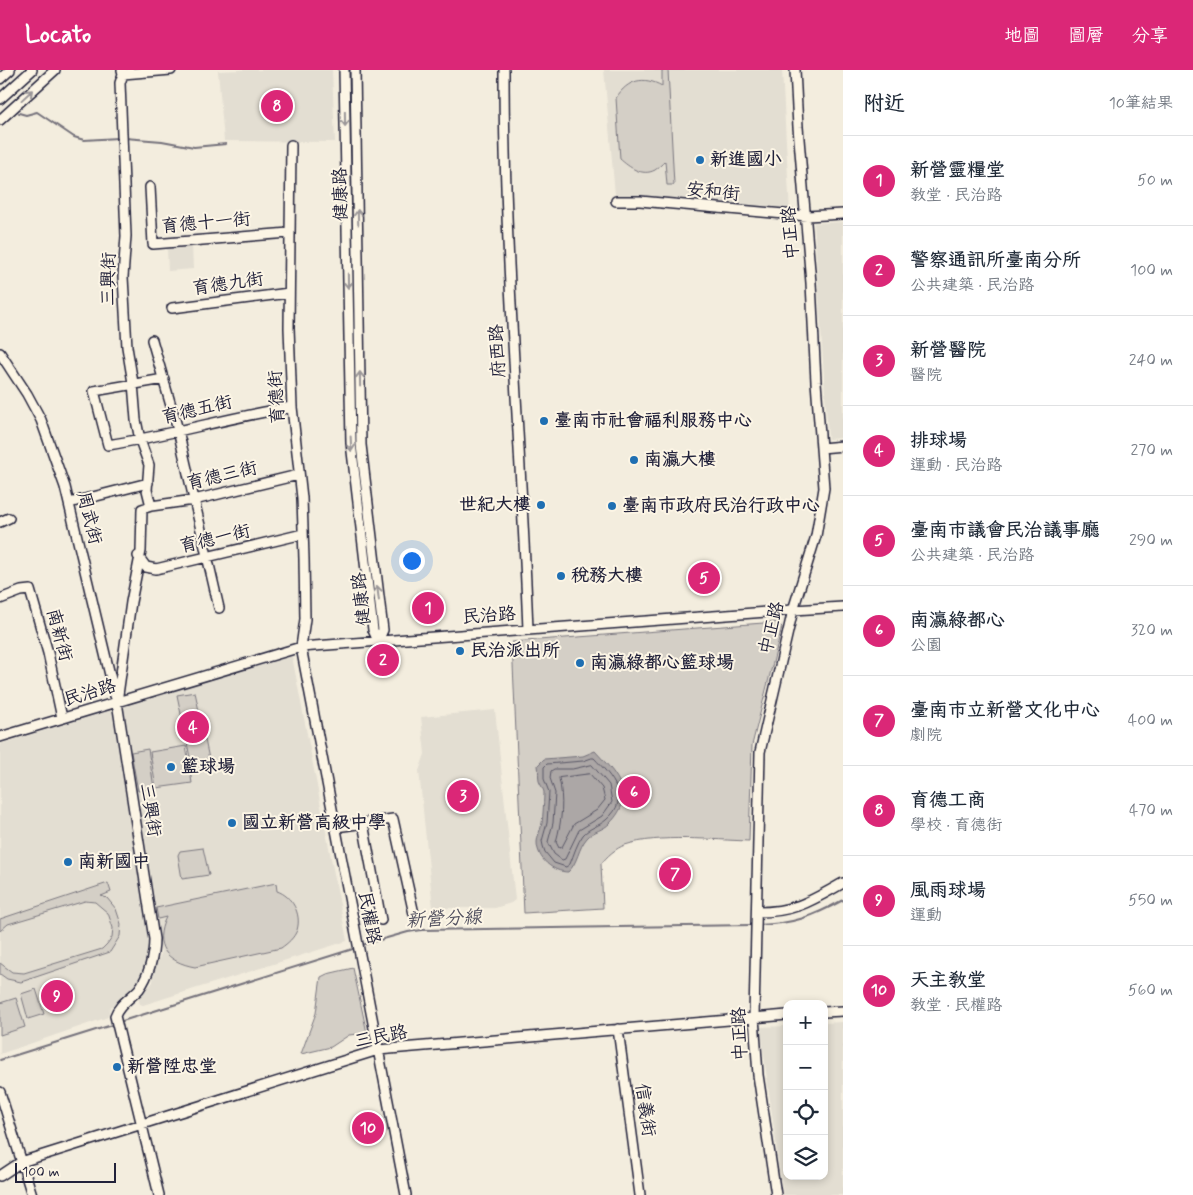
<!DOCTYPE html>
<html lang="zh-TW">
<meta charset="utf-8">
<style>
:root{--surface:#fff;--page:#f6f6f7;--text:#1f2937;--muted:#747a83;--line:#e0e1e3;--accent:#db2777}
body{margin:0;font-family:Mynerve,"LXGW WenKai TC",sans-serif;background:var(--page);color:var(--text)}
.controls{position:absolute;right:15px;bottom:15px;display:grid;overflow:hidden;border-radius:10px;box-shadow:0 2px 8px #0003}
.controls button{width:45px;height:45px;display:grid;place-items:center;padding:0;border:0;border-bottom:1px solid var(--line);background:var(--surface);color:var(--text);font:25px sans-serif}
.scale{position:absolute;left:15px;bottom:12px;width:101px;box-sizing:border-box;padding-left:5px;border:2px solid #22223b;border-top:0;font-size:14px;line-height:18px;white-space:nowrap;color:#22223b;-webkit-text-stroke:4px #fcf5e5;paint-order:stroke}
.you{position:absolute;left:411px;top:490px;width:18px;height:18px;margin:-12px;border:4px solid #fff;border-radius:50%;background:#1a73e8;box-shadow:0 0 0 8px #1a73e833}
.badge{display:grid;place-items:center;width:32px;height:32px;border-radius:50%;background:var(--accent);color:#fff;font-size:16px;font-weight:700}
.pin{position:absolute;translate:-50% -50%;border:2px solid #fff;box-shadow:0 1px 5px #0006}
.list{margin:0;padding:0;list-style:none}
h2{display:flex;justify-content:space-between;align-items:center;height:65px;margin:0;padding:0 20px;font-size:21px}
h2 small{font-size:16px;font-weight:400;color:var(--muted)}
.list li{display:grid;grid-template-columns:32px 1fr auto;gap:15px;align-items:center;box-sizing:border-box;height:90px;padding:0 20px;border-top:1px solid var(--line)}
.list b{display:block;font-size:19px;white-space:nowrap}
.list p{margin:0;font-size:16px;white-space:nowrap;color:var(--muted)}
.list em{font-size:16px;font-style:normal;color:var(--muted)}
.icon{flex:none;width:28px;height:28px;fill:none;stroke:currentColor;stroke-width:2;stroke-linecap:round;stroke-linejoin:round}
.map{position:relative;flex:none;width:843px;height:1125px;overflow:hidden}
header{display:flex;align-items:center;gap:30px;box-sizing:border-box;height:70px;padding:0 25px;background:var(--accent);color:#fff}
header strong{font-size:24px}
nav{display:flex;gap:28px;margin-inline-start:auto;font-size:18px}
main{display:flex}
aside{flex:1;background:var(--surface)}
.map>svg:first-child{display:block}
.built{fill:#e3ded2}
.green{fill:#d4cfc6;stroke:#7b7880}
.water{fill:#aca7a6;stroke:#75727b}
.lines{fill:none;stroke-linecap:round;stroke-linejoin:round}
.shore{stroke:#595766;stroke-width:1}
.stream{stroke:#75727b;stroke-width:2}
.minor-casing{stroke:#22223b;stroke-width:12}
.minor{stroke:#fcf5e5;stroke-width:9}
.oneway{stroke:#9a9698}
.poi-dot{fill:#1f6fb2;stroke:#fcf5e5;stroke-width:2}
.labels{text-anchor:middle;dominant-baseline:central;stroke-width:4;stroke-linejoin:round;paint-order:stroke}
.poi-label{font-size:18px;font-weight:bold;fill:#22223b;stroke:#fcf5e5;text-anchor:start}
.street-label{font-size:18px;fill:#22223b;stroke:#fcf5e5}
.water-label{font-size:19px;font-style:italic;fill:#525160;stroke:#fcf5e5}
</style>
<header>
<strong>Locato</strong>
<nav><a>地圖</a><a>圖層</a><a>分享</a></nav>
</header>
<main>
<div class="map">
<svg width="843" height="1125" viewBox="0 0 843 1125">
<rect width="100%" height="100%" fill="#f3edde"/>
<filter id="ink" filterUnits="userSpaceOnUse"><feTurbulence type="fractalNoise" baseFrequency=".02" numOctaves="2"/><feDisplacementMap in="SourceGraphic" scale="10" xChannelSelector="R" yChannelSelector="G"/><feConvolveMatrix kernelMatrix="1 2 1 2 8 2 1 2 1" color-interpolation-filters="sRGB"/></filter>
<g filter="url(#ink)">
<path class="built" d="M242,0H332L335,72L224,71L218,1Z
M604,0H782L790,143L666,128L615,125Z
M843,152V368L828,369L814,153Z
M192,174L193,199L168,201L167,177Z
M292,586L347,871L143,935L140,934L138,928L153,912L154,897L161,884L123,635Z
M112,640L151,879L138,922L110,937L108,947L0,984V674Z
M495,640L515,830L511,833L495,838H433L419,701L425,684L421,647Z
M843,952V1125H783L760,957L787,956V1106H824V953Z"/>
<path class="green" d="M662,0H668L674,115H667L665,91C662,94 658,98 655,100C642,107 629,97 620,89L616,28C628,9 644,6 662,16Z
M349,56H353L355,203L351,202Z
M777,552L782,557L752,675L749,771C714,770 658,764 625,775C616,778 607,786 601,794L603,838L524,843L512,572Z
M195,622L209,689L191,692L177,625Z
M186,676L192,713L156,718L150,682Z
M148,679L154,718L138,721L131,682Z
M203,778L209,805L182,809L178,785L180,781Z
M108,813L111,822L101,826L107,828L116,839L121,854L120,866L110,882L21,912L7,909L0,904V893L12,902L24,903L102,879L107,874L112,867L113,858L108,843L95,832L85,831L8,854L0,861V849Z
M276,813L277,821C292,826 302,844 297,860C294,868 288,873 281,878L195,897C167,892 152,876 166,847L158,849L156,838Z
M353,898L367,963L349,965L331,977L301,984L316,943L321,907L327,904Z
M65,912L71,933L49,939L43,918Z
M36,919L44,944L28,949L21,924Z
M16,928L25,957L0,965V933Z"/>
<path class="water" d="M595,681C615,703 638,725 610,753C604,760 593,761 587,768C578,778 578,793 568,802C553,802 537,789 537,772C537,766 541,759 542,753C543,747 544,727 544,722C543,718 540,714 539,711C538,706 539,701 538,695L544,689L583,686Z"/>
<g class="lines">
<path class="shore" d="M592,688H594C612,707 632,728 606,750C599,756 589,758 583,765C577,773 574,784 570,794L566,797L554,793L545,782L543,776L542,771L547,753L549,722L544,709V697L547,694L583,691Z
M592,695L609,715L612,732L602,746L579,760L565,789L562,790L554,784L548,772L553,753L555,723L550,708L551,701L554,699H572Z
M590,704L602,718L605,730L597,740L574,754L562,777L559,778L556,772C562,750 564,731 559,708Z"/>
<path class="stream" d="M19,43L26,45L37,42L74,67L84,70L118,68
M125,68L162,71L194,77L226,74
M758,855C793,854 812,847 843,830
M362,875L408,862L422,860L753,855
M119,952L356,878
M0,990L115,954"/>
<g class="minor-casing">
<path id="minor" d="M122,0L123,4L120,13L126,166L123,207L127,277L133,313L136,350L140,370L149,395L147,420L151,436L142,439L141,481L131,532L117,632L154,869C154,885 149,906 139,919C131,928 119,934 115,946L159,1125
M344,0L351,373L373,560L378,571
M355,0L361,375L383,560L378,571
M504,0C504,187 521,373 528,560
M123,4L171,0
M0,9L10,0
M0,29L32,0
M0,50L55,0
M291,75L289,258L292,337L302,428L304,489L305,549L301,577L406,1125
M150,117L153,174L289,163
M616,131H640L807,146L843,144
M172,238L289,223
M152,270L178,360L219,538
M0,283L27,324L41,350L65,417L115,626
M164,309L94,321L108,375C170,365 230,347 292,337
M821,378L843,376
M69,433L148,413
M151,436L194,430L298,405
M0,452L9,448
M138,486L146,497L156,499L303,464
M0,529L21,521L30,520L48,583L62,648
M0,667L301,577L793,540L843,537
M363,753L381,850
M336,757L393,749L414,844
M757,842C795,842 811,831 843,813
M824,942L843,941
M618,959L640,1125
M0,1022L32,1125
M0,1106L21,1092L378,980L787,945
M776,1125L758,1005L754,947L760,682L793,540L816,466L824,418L816,312L811,213L798,57L795,0"/>
</g>
<use href="#minor" class="minor"/>
</g>
<defs><path id="oneway-shaft" d="M-6 0H5M1.5-3L5.5 0L1.5 3" fill="none" stroke-width="1.6" stroke-linecap="round" stroke-linejoin="round" transform="scale(1.25)"/></defs>
<g class="oneway">
<use href="#oneway-shaft" transform="translate(27 25) rotate(-43)"/>
<use href="#oneway-shaft" transform="translate(345 49) rotate(89)"/>
<use href="#oneway-shaft" transform="translate(358 147) rotate(-92)"/>
<use href="#oneway-shaft" transform="translate(348 211) rotate(89)"/>
<use href="#oneway-shaft" transform="translate(360 309) rotate(-91)"/>
<use href="#oneway-shaft" transform="translate(351 374) rotate(87)"/>
<use href="#oneway-shaft" transform="translate(378 523) rotate(-97)"/>
</g>
</g>
<g class="poi-dot">
<circle cx="700" cy="90" r="5"/>
<circle cx="544" cy="351" r="5"/>
<circle cx="634" cy="390" r="5"/>
<circle cx="541" cy="435" r="5"/>
<circle cx="612" cy="436" r="5"/>
<circle cx="561" cy="506" r="5"/>
<circle cx="460" cy="581" r="5"/>
<circle cx="580" cy="593" r="5"/>
<circle cx="171" cy="697" r="5"/>
<circle cx="232" cy="753" r="5"/>
<circle cx="68" cy="792" r="5"/>
<circle cx="117" cy="997" r="5"/>
</g>
<g class="labels">
<g class="poi-label">
<text x="710" y="90">新進國小</text>
<text x="554" y="351">臺南市社會福利服務中心</text>
<text x="644" y="390">南瀛大樓</text>
<text x="531" y="435" text-anchor="end">世紀大樓</text>
<text x="622" y="436">臺南市政府民治行政中心</text>
<text x="571" y="506">稅務大樓</text>
<text x="470" y="581">民治派出所</text>
<text x="590" y="593">南瀛綠都心籃球場</text>
<text x="181" y="697">籃球場</text>
<text x="242" y="753">國立新營高級中學</text>
<text x="78" y="792">南新國中</text>
<text x="127" y="997">新營陞忠堂</text>
</g>
<g class="street-label">
<text transform="translate(713 122) rotate(6)">安和街</text>
<text transform="translate(341 124) rotate(-91)">健康路</text>
<text transform="translate(206 153) rotate(-5)">育德十一街</text>
<text transform="translate(791 163) rotate(-94)">中正路</text>
<text transform="translate(109 209) rotate(-89)">三興街</text>
<text transform="translate(228 214) rotate(-8)">育德九街</text>
<text transform="translate(498 281) rotate(-93)">府西路</text>
<text transform="translate(277 327) rotate(-93)">育德街</text>
<text transform="translate(197 340) rotate(-13)">育德五街</text>
<text transform="translate(222 406) rotate(-13)">育德三街</text>
<text transform="translate(89 448) rotate(76)">周武街</text>
<text transform="translate(215 469) rotate(-13)">育德一街</text>
<text transform="translate(362 529) rotate(-96)">健康路</text>
<text transform="translate(489 546) rotate(-4)">民治路</text>
<text transform="translate(772 558) rotate(-76)">中正路</text>
<text transform="translate(59 565) rotate(75)">南新街</text>
<text transform="translate(90 623) rotate(-17)">民治路</text>
<text transform="translate(150 740) rotate(81)">三興街</text>
<text transform="translate(369 848) rotate(79)">民權路</text>
<text transform="translate(740 964) rotate(-92)">中正路</text>
<text transform="translate(381 967) rotate(-11)">三民路</text>
<text transform="translate(645 1040) rotate(82)">信義街</text>
</g>
<g class="water-label">
<text transform="translate(444 849) rotate(-3)">新營分線</text>
</g>
</g>
</svg>
<div class="controls">
<button>+</button>
<button>−</button>
<button><svg class="icon" aria-label="locate" viewBox="0 0 24 24"><circle cx="12" cy="12" r="6"/><path d="M12 2v4M12 18v4M2 12h4M18 12h4"/></svg></button>
<button><svg class="icon" aria-label="layers" viewBox="0 0 24 24"><path d="M12 4l9 5-9 5-9-5zM3 14l9 5 9-5"/></svg></button>
</div>
<div class="scale">100 m</div>
<div class="you"></div>
<div class="pin badge" style="left:428px;top:538px">1</div>
<div class="pin badge" style="left:383px;top:590px">2</div>
<div class="pin badge" style="left:463px;top:726px">3</div>
<div class="pin badge" style="left:193px;top:657px">4</div>
<div class="pin badge" style="left:704px;top:508px">5</div>
<div class="pin badge" style="left:634px;top:722px">6</div>
<div class="pin badge" style="left:675px;top:804px">7</div>
<div class="pin badge" style="left:277px;top:36px">8</div>
<div class="pin badge" style="left:57px;top:926px">9</div>
<div class="pin badge" style="left:368px;top:1058px">10</div>
</div>
<aside>
<h2>附近<small>10筆結果</small></h2>
<ul class="list">
<li><span class="badge">1</span><div><b>新營靈糧堂</b><p>教堂 · 民治路</p></div><em>50 m</em></li>
<li><span class="badge">2</span><div><b>警察通訊所臺南分所</b><p>公共建築 · 民治路</p></div><em>100 m</em></li>
<li><span class="badge">3</span><div><b>新營醫院</b><p>醫院</p></div><em>240 m</em></li>
<li><span class="badge">4</span><div><b>排球場</b><p>運動 · 民治路</p></div><em>270 m</em></li>
<li><span class="badge">5</span><div><b>臺南市議會民治議事廳</b><p>公共建築 · 民治路</p></div><em>290 m</em></li>
<li><span class="badge">6</span><div><b>南瀛綠都心</b><p>公園</p></div><em>320 m</em></li>
<li><span class="badge">7</span><div><b>臺南市立新營文化中心</b><p>劇院</p></div><em>400 m</em></li>
<li><span class="badge">8</span><div><b>育德工商</b><p>學校 · 育德街</p></div><em>470 m</em></li>
<li><span class="badge">9</span><div><b>風雨球場</b><p>運動</p></div><em>550 m</em></li>
<li><span class="badge">10</span><div><b>天主教堂</b><p>教堂 · 民權路</p></div><em>560 m</em></li>
</ul>
</aside>
</main>
